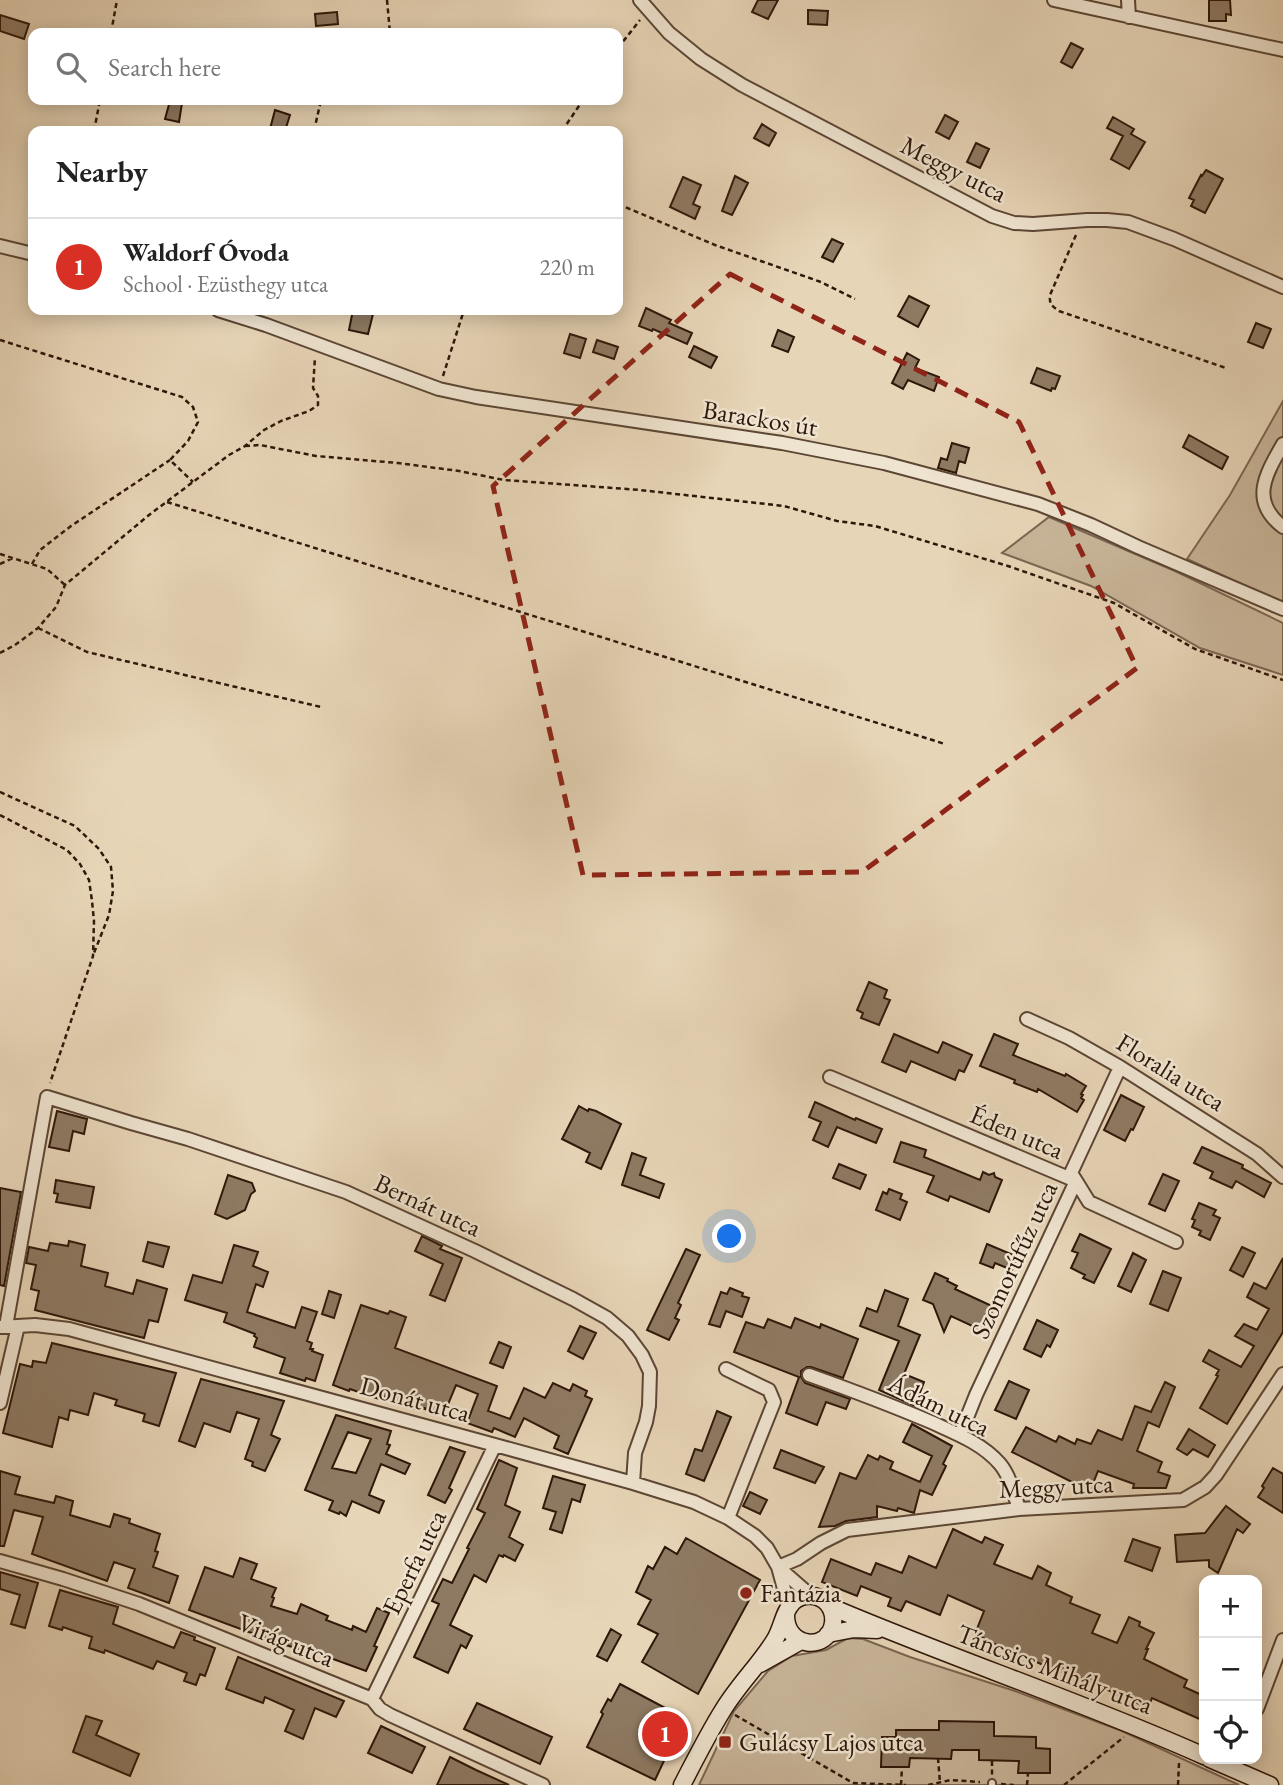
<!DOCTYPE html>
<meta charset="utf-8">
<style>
:root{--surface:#fff;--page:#f6f6f6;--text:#222;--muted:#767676;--line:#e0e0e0;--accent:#d93025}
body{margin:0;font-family:"EB Garamond",serif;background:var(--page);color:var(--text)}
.controls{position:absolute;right:21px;bottom:21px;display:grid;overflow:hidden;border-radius:14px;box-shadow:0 4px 18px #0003}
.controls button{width:63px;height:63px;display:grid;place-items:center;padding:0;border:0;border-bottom:2px solid var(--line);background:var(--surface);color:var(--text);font:35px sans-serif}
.you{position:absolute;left:730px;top:1237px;width:24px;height:24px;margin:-18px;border:5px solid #fff;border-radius:50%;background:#1a73e8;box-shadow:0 0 0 10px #1a73e833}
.badge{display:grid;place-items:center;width:46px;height:46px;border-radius:50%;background:var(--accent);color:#fff;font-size:23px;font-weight:700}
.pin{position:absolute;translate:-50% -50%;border:4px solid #fff;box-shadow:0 2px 7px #0006}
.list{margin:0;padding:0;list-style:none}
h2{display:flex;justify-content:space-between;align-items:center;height:91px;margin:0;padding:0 28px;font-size:30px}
h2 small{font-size:23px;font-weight:400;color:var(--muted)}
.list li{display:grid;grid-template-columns:46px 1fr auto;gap:21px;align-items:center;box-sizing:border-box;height:98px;padding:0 28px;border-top:2px solid var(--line)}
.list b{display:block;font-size:26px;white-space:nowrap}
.list p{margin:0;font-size:23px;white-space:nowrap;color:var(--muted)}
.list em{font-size:23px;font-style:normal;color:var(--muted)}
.icon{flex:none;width:38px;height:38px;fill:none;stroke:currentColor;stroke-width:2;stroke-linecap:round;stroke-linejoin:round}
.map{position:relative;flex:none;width:1283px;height:1785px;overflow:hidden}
.search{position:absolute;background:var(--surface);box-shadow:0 4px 18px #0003;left:28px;top:28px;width:595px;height:77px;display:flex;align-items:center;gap:18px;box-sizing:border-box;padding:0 24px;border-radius:14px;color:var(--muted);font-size:26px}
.panel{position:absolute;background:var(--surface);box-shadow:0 4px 18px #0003;left:28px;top:126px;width:595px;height:189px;border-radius:14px}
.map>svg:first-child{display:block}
.green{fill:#c8b599;stroke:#7b6651;stroke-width:2}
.building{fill:#8e7a63;stroke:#2e1709;stroke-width:2;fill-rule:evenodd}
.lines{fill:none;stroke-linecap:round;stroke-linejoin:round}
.lane-casing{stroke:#5c4634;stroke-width:10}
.street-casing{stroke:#5c4634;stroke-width:16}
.secondary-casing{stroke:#2e1709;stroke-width:19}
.path{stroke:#2e1709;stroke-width:2.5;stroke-dasharray:5 3.5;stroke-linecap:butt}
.lane{stroke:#efe4d0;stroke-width:6}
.street{stroke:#efe4d0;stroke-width:12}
.secondary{stroke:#efe4d0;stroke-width:16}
.marked{fill:none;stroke:#8f2418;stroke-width:5;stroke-dasharray:14 9;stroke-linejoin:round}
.poi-dot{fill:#8f2418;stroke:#efe4d0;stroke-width:2.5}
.labels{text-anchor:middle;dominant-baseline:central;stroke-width:5;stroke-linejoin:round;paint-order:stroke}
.street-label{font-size:26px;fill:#2e1709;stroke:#efe4d0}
.poi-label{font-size:26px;fill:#2e1709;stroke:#efe4d0;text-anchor:start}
</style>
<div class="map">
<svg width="1283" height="1785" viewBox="0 0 1283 1785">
<rect width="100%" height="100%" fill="#e7d5b7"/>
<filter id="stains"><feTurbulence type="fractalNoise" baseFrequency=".00286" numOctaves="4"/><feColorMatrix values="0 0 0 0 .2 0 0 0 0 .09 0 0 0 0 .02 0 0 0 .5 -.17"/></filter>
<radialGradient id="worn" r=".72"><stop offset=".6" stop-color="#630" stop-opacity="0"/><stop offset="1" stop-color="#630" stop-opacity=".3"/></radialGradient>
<path class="green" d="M1283,401V603L1187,559L1230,495Z
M1049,517L1175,571L1283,623V675L1200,648L1091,586L1002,553Z
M848,1638L863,1639L910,1657L1015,1691L1122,1731L1239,1785H699L734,1711L768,1671L792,1656L826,1650Z"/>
<path class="building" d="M758,0H778L768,19L752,12Z
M1209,0H1230L1231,15L1226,14V21H1209Z
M808,10L828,11L827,25L808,24Z
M337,12L338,24L316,26L315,14Z
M0,15L29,24L24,39L0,31Z
M1071,43L1083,49L1072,68L1061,62Z
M170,101L182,103L179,122L165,119Z
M275,110L290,115L285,131L270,129Z
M945,115L958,122L949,139L936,132Z
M1113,117L1134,129L1131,134L1145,142L1129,169L1111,159L1123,136L1107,128Z
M762,124L776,133L769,146L754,138Z
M976,143L989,149L980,168L967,162Z
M1206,170L1223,179L1205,213L1191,206L1194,200L1189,198L1201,175L1202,176Z
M735,176L748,183L732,215L722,211Z
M683,177L701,185L693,204L700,207L695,219L670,207Z
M832,239L843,244L833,262L822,257Z
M909,296L929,306L918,327L898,316Z
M646,308L671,320L669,323L692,333L687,344L653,329L652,331L639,326Z
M353,310H374L368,334L349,330Z
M1256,323L1271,329L1263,348L1248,342Z
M778,330L794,337L788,352L772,346Z
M570,334L586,339L580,358L564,353Z
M597,340L618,347L614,359L593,352Z
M694,346L717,357L711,368L689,357Z
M907,353L919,360L915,368L939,377L934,391L908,380L903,389L892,383Z
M1037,368L1060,376L1055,389L1052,388L1051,391L1031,383Z
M1189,435L1228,457L1222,469L1183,447Z
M952,443L969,448L965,463L959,461L956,473L938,468L941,458L947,460Z
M869,982L887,990L884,998L890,1000L879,1025L861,1018L863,1013L857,1010Z
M894,1034L938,1053L943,1042L972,1055L964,1072L959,1070L955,1080L911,1061L906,1072L882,1062Z
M994,1034L1018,1044L1013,1055L1065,1076L1066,1074L1086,1086L1081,1094L1083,1095L1081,1098L1084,1100L1077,1112L1038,1089L1037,1092L1014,1083L1015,1080L980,1066Z
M1121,1095L1144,1107L1133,1130L1131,1129L1125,1141L1104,1130Z
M815,1102L855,1120L856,1118L882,1129L876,1143L837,1127L828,1147L813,1140L821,1122L809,1117Z
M579,1106L588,1111L589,1109L596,1111L621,1124L601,1169L586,1162L590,1153L562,1139Z
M57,1111L87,1119L84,1134L73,1131L69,1151L49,1147Z
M901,1142L926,1150L924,1157L980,1180L983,1172L989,1175L994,1173L995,1177L1002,1180L989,1212L950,1196L948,1201L927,1192L934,1176L894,1162Z
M1202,1147L1243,1165L1242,1168L1271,1183L1264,1197L1236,1181L1232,1188L1210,1178L1213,1172L1194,1163Z
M632,1153L646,1158L640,1175L664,1184L659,1198L622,1185Z
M839,1164L866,1175L860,1189L833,1178Z
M1163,1174L1179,1181L1165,1211L1149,1204Z
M228,1175L252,1183L255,1191L251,1194L245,1210L227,1219L215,1214Z
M56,1180L94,1187L90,1208L56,1202L58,1194L54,1193Z
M0,1188L21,1192L4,1286L0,1285Z
M889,1189L902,1194L900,1199L907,1202L900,1220L876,1210L883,1192L887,1194Z
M1199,1203L1216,1210L1213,1215L1220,1218L1210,1240L1199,1235L1201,1231L1192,1227L1195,1220L1192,1219Z
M1080,1234L1111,1249L1094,1283L1083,1278L1085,1275L1071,1268L1078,1253L1072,1251Z
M422,1236L442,1246L440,1249L462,1258L445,1301L430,1295L443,1264L415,1251Z
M69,1241L85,1245L81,1266L108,1273L105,1286L133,1294L137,1280L167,1289L158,1322L149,1320L144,1338L35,1310L39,1291L31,1289L36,1265L26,1263L29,1247L48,1251L50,1243L68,1246Z
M148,1242L169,1247L163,1267L143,1261Z
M987,1244L1018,1257L1012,1270L995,1263L993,1268L980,1263Z
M234,1245L258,1252L253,1266L268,1272L263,1287L256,1284L247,1312L295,1328L302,1307L317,1312L307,1341L312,1343L310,1349H313L312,1351L323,1355L315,1381L306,1378L305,1381L280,1373L285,1358L254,1347L257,1338L254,1336L255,1334L224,1322L227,1313L185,1300L193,1275L222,1283Z
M1242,1247L1255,1253L1243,1277L1230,1270Z
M686,1249L700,1255L678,1303L681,1305L675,1318L679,1320L669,1340L647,1330Z
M1133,1253L1146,1260L1131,1292L1118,1286Z
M1283,1258V1332L1227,1424L1200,1408L1218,1376L1216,1375L1219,1370L1203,1361L1209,1350L1241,1367L1254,1346L1235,1336L1244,1324L1257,1330L1269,1309L1247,1297L1254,1283L1266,1289Z
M1163,1271L1181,1278L1168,1311L1150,1304Z
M935,1273L948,1279L947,1281L957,1286L955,1289L994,1307L983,1331L951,1316L944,1332L933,1304L923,1300Z
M730,1288L743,1293L742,1296L749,1298L742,1317L726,1311L720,1327L709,1324L721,1292L727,1294Z
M885,1290L908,1299L898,1326L920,1335L904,1374L924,1382L915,1406L879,1390L899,1341L860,1326L867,1308L877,1312Z
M329,1291L341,1295L334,1318L322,1314Z
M361,1305L388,1314L390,1311L406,1317L395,1348L497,1386L488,1411L510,1419L524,1388L545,1398L553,1383L570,1391L573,1384L587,1391L585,1396L592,1399L568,1454L554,1448L559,1436L524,1418L515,1437L494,1428L492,1432L467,1423L478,1394L456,1385L444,1414L425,1408V1409L416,1406L415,1409L380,1395L379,1399L350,1389L349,1391L333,1385Z
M795,1318L820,1328L821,1324L858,1339L843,1378L811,1367H807L801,1371V1377L805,1383L850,1399L846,1409L826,1402L817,1425L786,1413L799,1377L734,1352L746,1322L764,1328L768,1319L791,1328Z
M1037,1320L1058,1330L1050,1347L1047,1345L1041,1357L1024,1349Z
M580,1326L596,1333L583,1359L568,1351Z
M499,1342L511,1347L503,1368L490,1363Z
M52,1343L176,1373L159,1426L143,1421L145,1414L115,1405L117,1400L94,1393L88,1415L70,1410L68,1420L59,1417L52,1447L3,1433L20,1364L32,1367L33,1361L46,1363Z
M201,1379L284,1401L271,1435L280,1439L265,1471L252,1466L253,1462L245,1459L259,1419L237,1412L230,1432L204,1423L195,1447L179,1441Z
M1009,1381L1029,1390L1016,1419L995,1410Z
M1165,1382L1175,1387L1159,1427L1148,1422L1137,1451L1162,1462L1158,1472L1170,1476L1166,1488H1133L1134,1484L1098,1471L1090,1491L1012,1452L1026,1427L1056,1442L1059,1436L1075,1444L1077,1439L1091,1444L1098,1430L1122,1440L1135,1406L1151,1412Z
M717,1411L731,1417L704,1481L686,1474L695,1449L702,1451Z
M336,1415L391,1431L387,1444L390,1445L386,1454L410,1464L405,1474L381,1464L369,1495L384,1501L379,1513L352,1501L346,1516L340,1512L339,1514L329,1510L333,1501L305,1490ZM348,1432L371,1439L356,1473L332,1468Z
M912,1424L952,1446L943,1464L946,1466L932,1495L920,1490L914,1513L898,1508L897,1511L877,1506V1517L846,1521L835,1526L819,1527L840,1473L856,1479L868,1455L878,1460L880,1456L893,1462L890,1469L920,1482L932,1456L903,1442Z
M1189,1429L1215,1445L1208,1457L1193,1449L1187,1455L1177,1449Z
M450,1447L465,1452L449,1488L452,1490L445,1503L428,1495Z
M781,1450L824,1467L815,1483L774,1468Z
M499,1460L517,1468L505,1505L520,1512L509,1537L523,1545L515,1561L504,1555L503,1557L499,1555L486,1582L474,1575L450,1625L472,1636L466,1648L461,1645L448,1673L414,1657L439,1604L432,1601L443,1579L452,1583L469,1549L467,1548L485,1513L477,1509Z
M1273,1468L1283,1474V1513L1258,1497L1264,1488L1262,1486Z
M0,1471L20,1477L15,1494L54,1503L56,1496L73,1501L70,1515L110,1527L114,1514L130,1519L129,1523L160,1534L155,1551L158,1552L153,1567L178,1576L169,1603L128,1588L135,1569L114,1562L107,1581L32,1554L43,1517L14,1510L4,1546H0Z
M553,1476L585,1485L580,1502L572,1499L562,1533L550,1529L556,1512L543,1508Z
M750,1492L767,1500L760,1514L743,1506Z
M1226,1506L1250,1524L1243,1533L1237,1529L1218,1573L1209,1567V1560L1177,1562L1175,1535L1205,1533Z
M953,1529L982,1543L985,1537L1003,1545L994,1564L1032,1579L1038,1566L1051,1573L1046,1585L1072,1597L1070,1603L1100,1615L1092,1633L1117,1643L1129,1617L1140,1622L1139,1626L1154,1633L1146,1649H1148L1144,1659L1187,1680L1184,1687L1204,1696V1721L1152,1698L1148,1708L1070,1673L1069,1675L1044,1664L1043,1665L1015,1652L1014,1654L1001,1648V1647L975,1634L984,1611L948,1595L940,1615L906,1601L901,1611L888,1606L891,1598L861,1586L857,1596L822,1582L831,1559L871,1575L876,1563L902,1573L909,1556L936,1568Z
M686,1538L760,1580L698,1694L642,1662L658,1634L638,1624L651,1600L636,1592L648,1566L653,1569L665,1547L677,1554Z
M1133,1539L1160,1548L1152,1571L1125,1561Z
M240,1558L257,1564L251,1579L276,1588L272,1597L274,1598L271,1606L297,1614L301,1604L328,1616L326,1620L352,1630L353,1626L366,1632L377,1608L389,1613L374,1646L377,1647L366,1671L303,1648L302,1650L276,1642L189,1610L205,1567L233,1577Z
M0,1572L38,1583L25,1628L11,1624L20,1595L0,1589Z
M60,1590L118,1607L113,1624L174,1648L181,1632L195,1637L194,1640L215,1648L205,1676L200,1674L196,1685L184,1681L187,1673L157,1661L153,1669L105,1650L104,1653L89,1648L92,1637L63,1627L62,1630L49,1626Z
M611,1629L621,1635L607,1661L597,1656Z
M238,1657L344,1701L336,1717L315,1708L303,1739L285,1731L294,1710L265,1697L263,1703L226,1689Z
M620,1684L684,1718L655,1780L587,1747L603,1714L601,1712L608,1699L611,1701Z
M477,1703L552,1737L540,1764L464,1729Z
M86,1716L102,1721L96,1735L139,1754L130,1776L73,1752Z
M939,1721L994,1722V1736L1036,1737V1748L1050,1749V1773H1018L1019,1761L979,1760V1750H952L951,1759L910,1758L909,1767H881L882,1737H896V1730H939Z
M381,1726L425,1747L412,1773L368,1753Z
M450,1757L476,1770L509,1785H437Z"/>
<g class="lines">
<g class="lane-casing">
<path id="lane" d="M992,1785V1783"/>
</g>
<g class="street-casing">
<path id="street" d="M640,0L669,33L701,59L742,85L992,216L1014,223L1033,224L1087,220H1107L1128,222L1174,239L1283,287
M1054,0L1283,50
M1128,0L1129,17
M0,246L33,254
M218,310L266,325L439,389L476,397L782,443L884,463L1038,504L1091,525L1138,547L1283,609
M1283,444C1266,474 1249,501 1283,527
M1027,1019L1069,1038L1120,1067L1257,1154L1283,1177
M830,1077L1076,1181L1089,1202L1176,1242
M6,1326L47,1097L131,1123L188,1139L346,1192L475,1251L573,1299L607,1318L628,1336L642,1355L650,1372L649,1406L646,1422L635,1453L633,1483
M0,1327L35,1325L69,1329L495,1445L633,1483L694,1502L728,1518L755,1536L767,1548L778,1567L810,1595
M726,1369L769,1390L774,1402L728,1518
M809,1375C851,1390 891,1405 931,1422C955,1433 982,1443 1000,1464C1010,1476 1014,1494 1019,1509
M0,1403L18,1326
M960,1435L976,1395L1076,1181L1071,1173L1120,1067
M0,1561L63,1579L139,1604L372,1699L380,1709L390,1715L543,1785
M778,1567L797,1559L821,1543L847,1530L1019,1509L1183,1500L1205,1487L1216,1475L1283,1374
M778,1567L789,1607
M372,1699L495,1445
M1257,1709L1283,1640"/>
</g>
<g class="secondary-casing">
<path id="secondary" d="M829,1606C953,1659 1081,1701 1204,1756
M828,1634L854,1629L877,1630
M760,1664L801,1641
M1210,1759L1270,1785
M682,1785C695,1760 708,1734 723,1710C738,1685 759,1665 774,1641C782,1629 783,1612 793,1602C803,1593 818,1594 827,1603C832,1609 834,1616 833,1623C829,1652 785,1649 786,1614"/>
</g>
<path class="path" d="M387,0L390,33
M111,33L117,0
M618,48L640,20
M94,131L100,100
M314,131L321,100
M562,131L583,100
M618,204L715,245L821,282L855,299
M1076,235L1050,295C1049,304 1052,306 1059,311L1226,368
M0,340L182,397L193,407L198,422L188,441L170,460L193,482
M443,376L464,310
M245,446L260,445L316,456L398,463L459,471L504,480L640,490L784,506L837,521L875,526L1008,566L1114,603L1195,649L1283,680
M167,502L945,744
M0,554L47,569L65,585
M0,564L13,558
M32,564L40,550L71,526L170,460
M38,628L87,652L321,707
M0,653L15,645L38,628L56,607L65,585L149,515L229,455L245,446L264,430L281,421L309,411L318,405V396L313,388L315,357
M0,792L75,826L99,849L111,867L113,891L109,915L94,953
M0,815L67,850L80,864L89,880L92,901L94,921L93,956L50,1083
M735,1715L853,1783L906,1785
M938,1758L940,1783
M992,1761V1775
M1001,1784L1014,1785
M901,1785L902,1767
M928,1785L951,1780L980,1782
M1027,1785L1028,1773
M1064,1785L1124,1737
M1178,1785L1179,1763"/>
<use href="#lane" class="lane"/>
<use href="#street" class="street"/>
<use href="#secondary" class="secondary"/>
</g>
<path class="marked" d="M730,274L1019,422L1137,668L862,872L583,875L493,486Z"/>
<g class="poi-dot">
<circle cx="746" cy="1593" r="7"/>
<rect x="718" y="1735" width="14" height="14" rx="3.5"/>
</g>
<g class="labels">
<g class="street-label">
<text transform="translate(954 169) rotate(27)">Meggy utca</text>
<text transform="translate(760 418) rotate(9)">Barackos út</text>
<text transform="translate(1171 1072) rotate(32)">Floralia utca</text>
<text transform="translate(1017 1132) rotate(23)">Éden utca</text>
<text transform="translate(428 1205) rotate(25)">Bernát utca</text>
<text transform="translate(1014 1260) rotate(-65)">Szomorúfűz utca</text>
<text transform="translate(415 1399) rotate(15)">Donát utca</text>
<text transform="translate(939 1405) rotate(26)">Ádám utca</text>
<text transform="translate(1056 1486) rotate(-3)">Meggy utca</text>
<text transform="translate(414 1562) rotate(-64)">Eperfa utca</text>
<text transform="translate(286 1640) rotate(22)">Virág utca</text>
<text transform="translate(1055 1669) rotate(21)">Táncsics Mihály utca</text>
</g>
<g class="poi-label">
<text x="760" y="1593">Fantázia</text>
<text x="739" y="1742">Gulácsy Lajos utca</text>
</g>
</g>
<rect width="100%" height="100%" filter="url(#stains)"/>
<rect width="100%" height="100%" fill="url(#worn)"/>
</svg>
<div class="controls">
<button>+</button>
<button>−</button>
<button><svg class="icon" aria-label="locate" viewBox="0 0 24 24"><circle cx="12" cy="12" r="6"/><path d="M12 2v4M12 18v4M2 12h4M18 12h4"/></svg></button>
</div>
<div class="you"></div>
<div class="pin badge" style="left:665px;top:1734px">1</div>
<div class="search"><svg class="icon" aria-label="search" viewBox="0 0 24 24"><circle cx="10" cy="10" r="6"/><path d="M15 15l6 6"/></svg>Search here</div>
<section class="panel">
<h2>Nearby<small></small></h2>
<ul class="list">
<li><span class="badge">1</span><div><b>Waldorf Óvoda</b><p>School · Ezüsthegy utca</p></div><em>220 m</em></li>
</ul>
</section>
</div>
